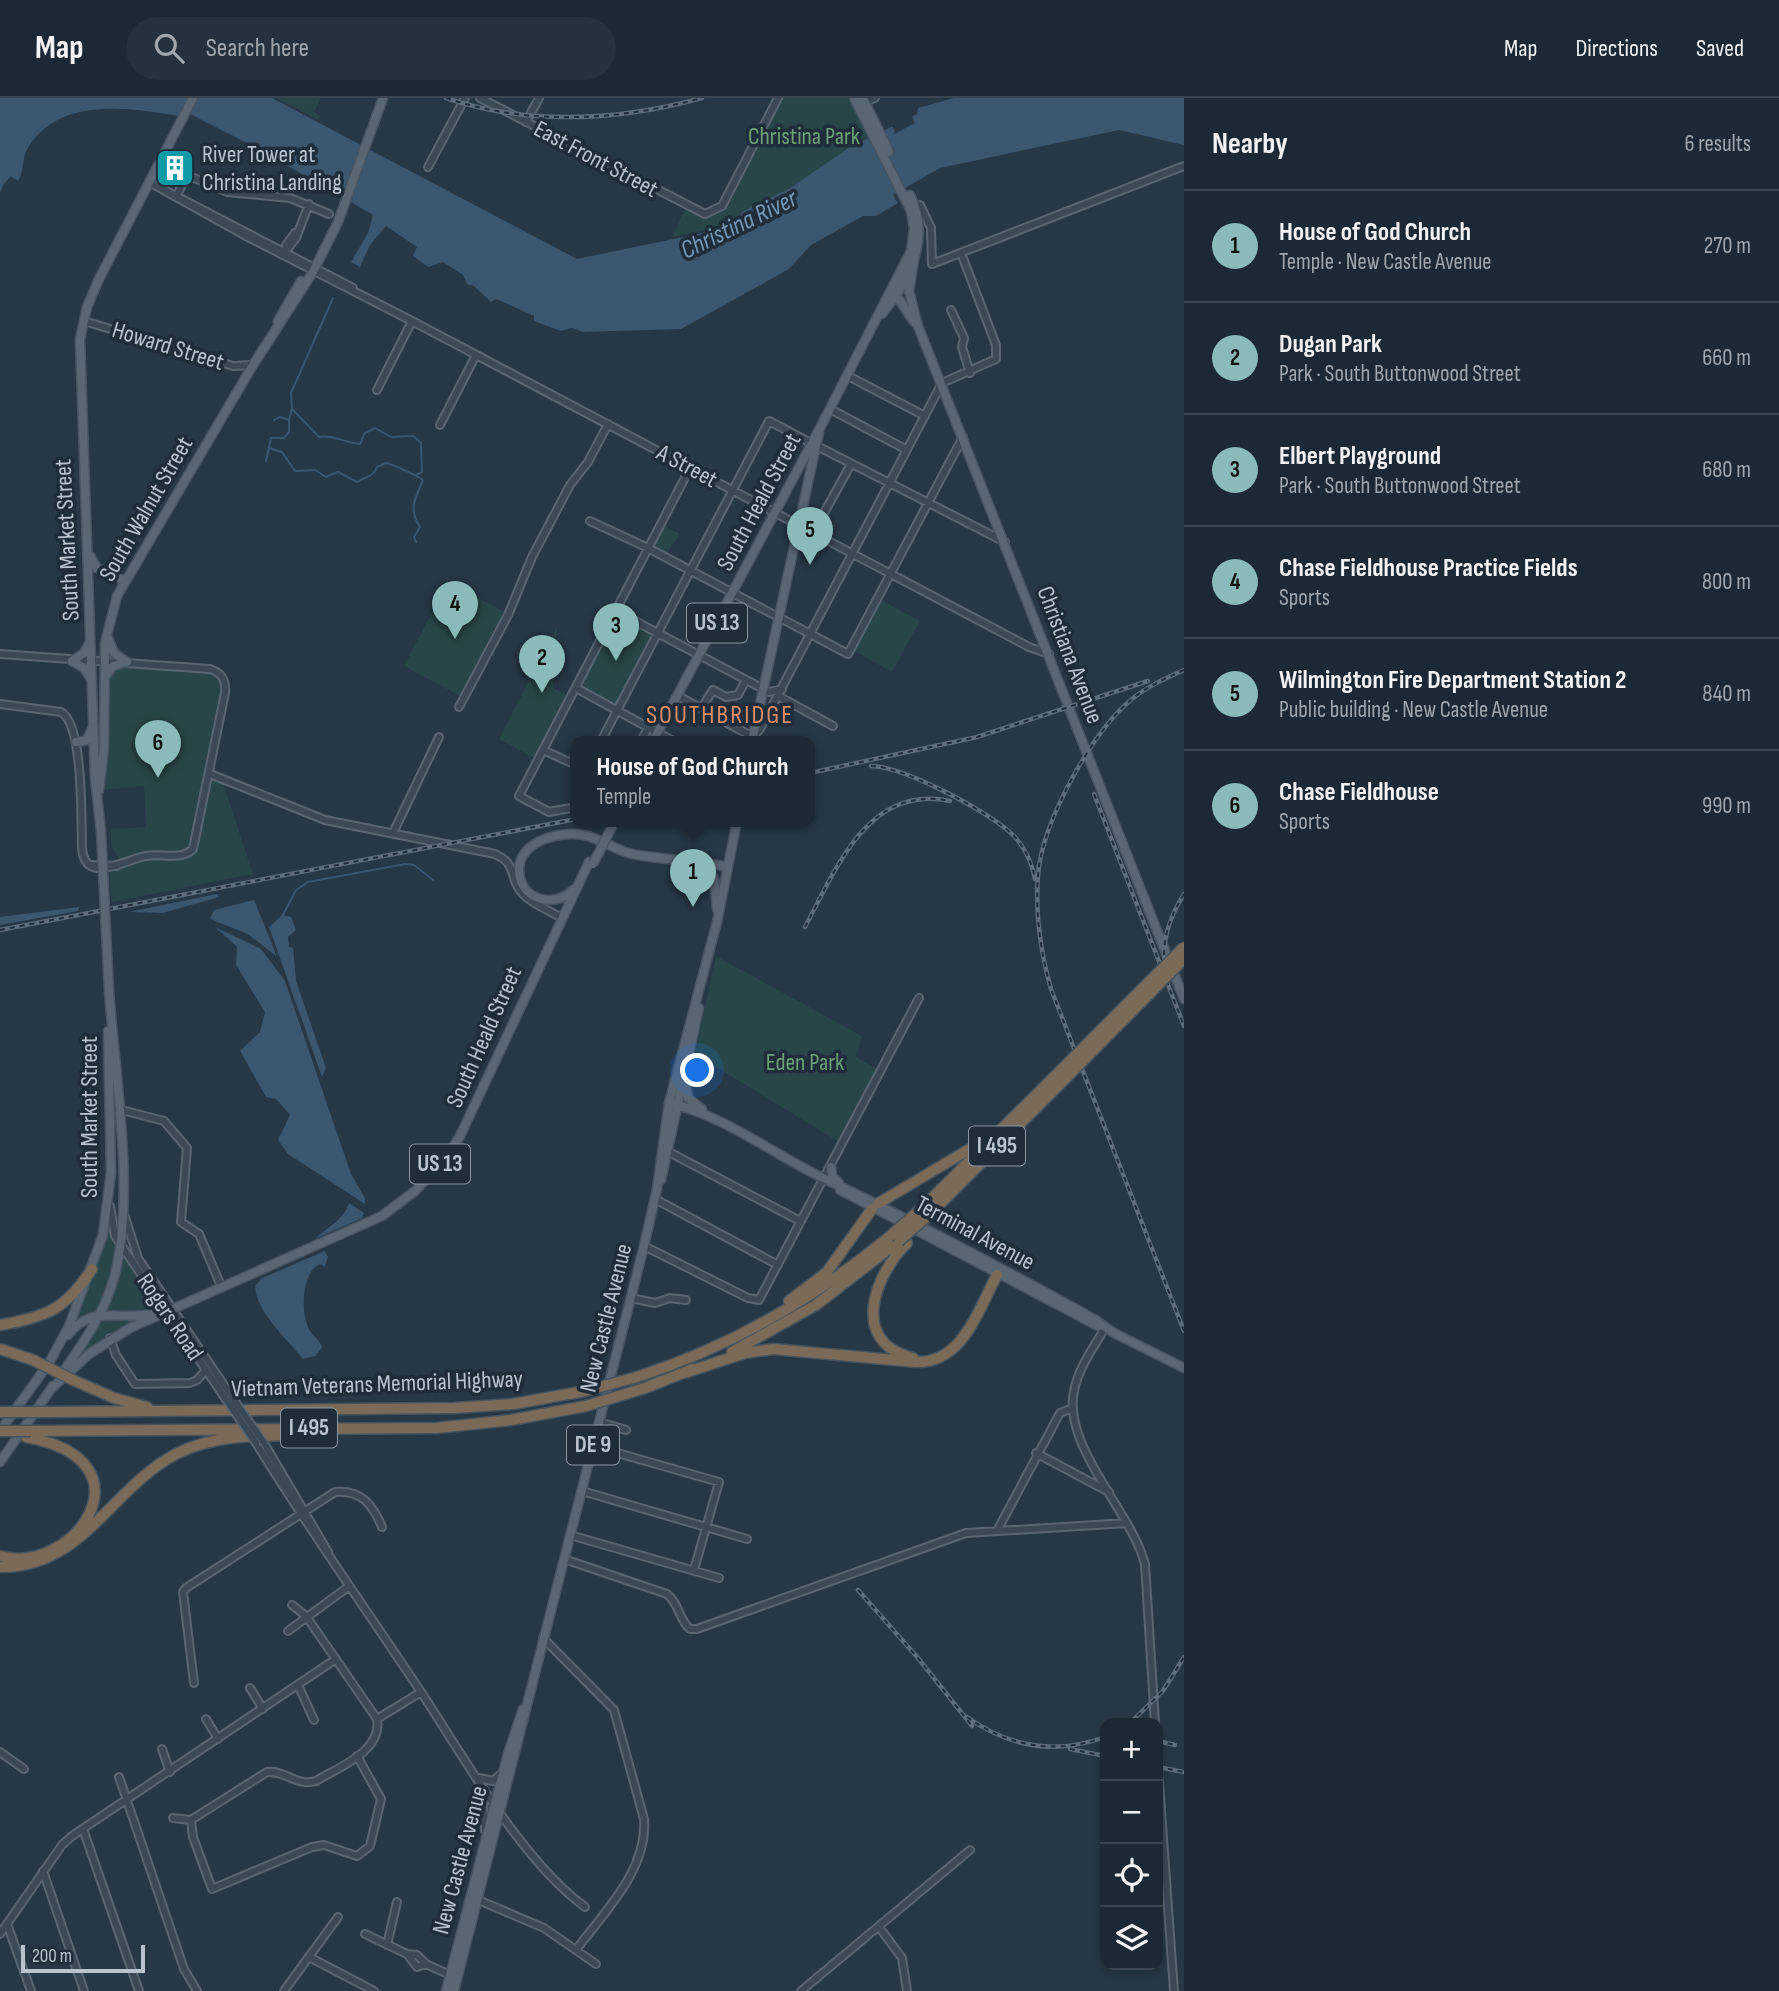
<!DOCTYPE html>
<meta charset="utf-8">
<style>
:root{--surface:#1c2934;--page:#25313c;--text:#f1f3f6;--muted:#a0a6ac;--line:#3a454f;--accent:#8bbbb9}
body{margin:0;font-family:"Sofia Sans Condensed",sans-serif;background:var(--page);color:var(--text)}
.controls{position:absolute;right:21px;bottom:21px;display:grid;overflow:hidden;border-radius:14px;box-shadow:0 4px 10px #0003}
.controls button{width:63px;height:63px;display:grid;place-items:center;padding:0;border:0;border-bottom:2px solid var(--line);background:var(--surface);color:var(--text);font:35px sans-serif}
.scale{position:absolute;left:21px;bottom:18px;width:124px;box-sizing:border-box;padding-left:7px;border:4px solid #b8c3ce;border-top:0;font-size:19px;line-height:24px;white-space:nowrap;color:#b8c3ce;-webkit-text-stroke:5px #1f2d3b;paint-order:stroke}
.you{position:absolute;left:698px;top:973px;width:24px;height:24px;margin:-18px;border:5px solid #fff;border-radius:50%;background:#1a73e8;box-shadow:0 0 0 10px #1a73e833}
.badge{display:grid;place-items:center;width:46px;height:46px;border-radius:50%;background:var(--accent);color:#111;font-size:23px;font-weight:700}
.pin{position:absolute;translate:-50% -58px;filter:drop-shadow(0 2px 4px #0008)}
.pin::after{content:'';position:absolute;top:37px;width:24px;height:21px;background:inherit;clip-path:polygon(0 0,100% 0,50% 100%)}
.popup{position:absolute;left:570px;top:638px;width:245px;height:91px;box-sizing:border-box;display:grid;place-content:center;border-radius:14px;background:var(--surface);filter:drop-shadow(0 2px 5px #0005);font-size:23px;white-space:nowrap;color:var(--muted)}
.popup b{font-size:26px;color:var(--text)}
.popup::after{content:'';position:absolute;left:50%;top:100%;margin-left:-14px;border:14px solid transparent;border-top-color:var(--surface)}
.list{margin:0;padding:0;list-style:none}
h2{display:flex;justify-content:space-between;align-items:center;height:91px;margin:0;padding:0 28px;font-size:30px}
h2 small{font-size:23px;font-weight:400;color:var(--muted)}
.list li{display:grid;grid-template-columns:46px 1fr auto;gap:21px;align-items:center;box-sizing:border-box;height:112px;padding:0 28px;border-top:2px solid var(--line)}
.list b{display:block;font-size:26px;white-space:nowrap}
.list p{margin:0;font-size:23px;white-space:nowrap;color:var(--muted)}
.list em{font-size:23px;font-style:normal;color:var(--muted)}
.icon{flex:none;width:38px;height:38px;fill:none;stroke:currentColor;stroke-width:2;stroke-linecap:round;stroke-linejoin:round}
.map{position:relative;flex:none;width:1184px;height:1893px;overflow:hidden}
header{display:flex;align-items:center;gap:42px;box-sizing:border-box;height:98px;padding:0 35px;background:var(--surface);border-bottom:2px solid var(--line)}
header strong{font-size:33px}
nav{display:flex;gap:38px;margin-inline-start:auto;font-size:24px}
.search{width:490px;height:63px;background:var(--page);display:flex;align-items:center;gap:18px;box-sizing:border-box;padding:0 24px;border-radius:38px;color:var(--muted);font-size:26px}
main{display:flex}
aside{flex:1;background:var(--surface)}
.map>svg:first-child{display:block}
.green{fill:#284647}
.water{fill:#3b566f}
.pier{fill:#263746}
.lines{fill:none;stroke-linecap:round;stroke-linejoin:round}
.stream{stroke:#3b566f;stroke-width:2}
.minor-casing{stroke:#596672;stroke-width:10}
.major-casing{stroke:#475461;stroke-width:11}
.highway-casing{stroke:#45535f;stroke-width:13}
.minor{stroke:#3b4855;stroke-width:6}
.major{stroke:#596775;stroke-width:8}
.highway{stroke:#7b6a57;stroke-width:10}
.rail-casing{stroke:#5d6d7c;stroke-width:4.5}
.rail{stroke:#1f2d3b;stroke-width:2;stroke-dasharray:5;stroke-linecap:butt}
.minor-bridge-casing{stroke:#596672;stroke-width:10;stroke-linecap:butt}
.major-bridge-casing{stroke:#475461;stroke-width:11;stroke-linecap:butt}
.highway-bridge-casing{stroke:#45535f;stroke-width:13;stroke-linecap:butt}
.minor-bridge{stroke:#3b4855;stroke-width:6}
.major-bridge{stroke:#596775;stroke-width:8}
.highway-bridge{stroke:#7b6a57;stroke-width:10}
.labels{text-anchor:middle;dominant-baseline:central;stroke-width:7;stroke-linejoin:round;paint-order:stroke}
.shield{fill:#1f2d3b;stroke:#8a96a2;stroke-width:2}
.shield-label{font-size:23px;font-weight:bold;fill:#b8c3ce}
.park-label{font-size:24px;fill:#6ea075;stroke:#1f2d3b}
.poi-label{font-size:24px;fill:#b8c3ce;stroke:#1f2d3b;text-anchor:start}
.street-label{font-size:24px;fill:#b8c3ce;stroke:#1f2d3b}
.water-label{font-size:26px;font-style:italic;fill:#7796b3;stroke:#1f2d3b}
.neighbourhood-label{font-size:26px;letter-spacing:2px;fill:#dd8d64;stroke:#1f2d3b}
</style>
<header>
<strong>Map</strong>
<div class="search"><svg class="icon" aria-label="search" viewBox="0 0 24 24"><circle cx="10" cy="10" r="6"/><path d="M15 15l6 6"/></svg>Search here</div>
<nav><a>Map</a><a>Directions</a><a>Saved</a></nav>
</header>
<main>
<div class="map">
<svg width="1184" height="1893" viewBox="0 0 1184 1893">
<rect width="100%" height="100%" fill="#263746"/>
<path class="green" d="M276,0H321L314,14L320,18L318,22Z
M781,0H849L860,13L872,38L845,58L737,119L715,130L672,139L685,111L710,118L724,107Z
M663,427L680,436L667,455L652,447Z
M448,484L507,515L462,599L404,568Z
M881,502L920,523L892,574L854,553Z
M616,517L653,536L615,608L578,589Z
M557,529L553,590L569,598L536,661L499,641Z
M116,566L210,571L224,581L210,676L223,685L253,776L112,804L109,770L122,766L112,749L110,731L146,729L144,688L99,692L104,581Z
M716,858L862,938L856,959L877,971L839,1044L695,956Z
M108,1132L116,1147L111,1176L96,1214L74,1226Z
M124,1158L157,1206V1209L136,1215L107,1213Z
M104,1220L138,1223L107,1238L74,1263Z"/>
<path class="water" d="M0,0H272L577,161L717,132L718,128L740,120L742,114L790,90L847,51L917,16L918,10L954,0H1184V47L1119,32L940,70L893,97L898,105L876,118H863L811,147L789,171L681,231L583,234L572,230L561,233L534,223V218L496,201L491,204L474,188L467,186L463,177L443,164L428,169L413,158L417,149L386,128L370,147L360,169L351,164L368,135L373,117L253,48L182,12L178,18C126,9 60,0 29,48C21,60 25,72 18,83L11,78L3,87L0,95Z
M217,796L219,799L163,815L129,814Z
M254,802L274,851L276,858L248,836L210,821L214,812Z
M79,809L78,813L0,827V819Z
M282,817L291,819L296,832L288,839L289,849L293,850L296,883L326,970L322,979L269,829Z
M215,829L261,851L285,883L351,1076L365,1100V1106L288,1056L278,1042L290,1017L276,1001L266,999L240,953L260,934L265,914L236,867L237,849Z
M349,1105L364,1115L362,1120L315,1141C328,1128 343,1123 349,1105Z
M325,1153L328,1159L325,1169L320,1166C301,1174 300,1217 310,1233C315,1240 320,1242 322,1250L315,1258L303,1261C288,1242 256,1214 255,1188L262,1180Z"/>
<path class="pier" d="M912,18L915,25L892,37L895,34L892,27Z"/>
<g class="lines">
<path class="stream" d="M292,311L319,339C331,336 346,345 360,346L365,335L375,330L391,339L413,338L421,345L422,374L416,377
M274,322L280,319L289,322L292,311L291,295L333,200
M269,350L282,354L295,373L315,372L326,379L338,374L357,384C366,378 373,380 377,369L386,365C394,367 416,377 423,382C415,401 408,411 420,429L414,439L416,444
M266,363L271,340H284L289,334V323
M283,817L296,792L308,784L405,766L414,767L433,782"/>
<g class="minor-casing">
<path id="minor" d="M480,0L705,116L722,108L778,0
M861,6L875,0
M526,24L539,0
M428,69L465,0
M149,84L244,137L412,223L1029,549L1049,556
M149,84L353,190
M176,99L187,77L227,94L290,100L329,116
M920,107L931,130L932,166L1184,68
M286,153L296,140L309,106
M286,153V147L295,135
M951,212L964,240L962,249L970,275
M84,223L233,268L253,267
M848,278L925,318
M377,292L412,223
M830,311L907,352
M440,327L476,257
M817,348L1005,444
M590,423L648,450L848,556L963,339
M813,435L851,366
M616,513L769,594L782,591
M0,556L210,571C223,575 226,583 225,595L193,751C180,763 162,755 146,758C126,761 86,788 82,751C81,725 84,626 61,614L0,606
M576,590L673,643
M678,598L753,639L760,631L942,285L996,261V247L961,155
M778,598L833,628
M459,609L508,517L532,459L570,387L588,364L608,326
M701,611L713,592L726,599L738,597L746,582
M601,643L769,323L811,345
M641,643L648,630
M543,652L576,667
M210,676L325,722L495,756C519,767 508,781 523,796C532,806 550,813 562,820
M576,709L549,714L519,698L690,370
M393,735L439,639
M92,767L117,768
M118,1011L164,1023L187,1050L181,1124L199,1136L221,1188
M667,1053L800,1123
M655,1101L778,1167
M110,1108L115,1138L225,1300
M125,1119L138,1160L232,1299
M644,1148L748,1200L759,1202L919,900
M631,1200L655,1205L670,1200L686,1202
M1105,1230C1093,1250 1078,1271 1074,1293C1062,1348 1131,1413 1145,1466L1155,1625
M110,1240L116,1257L135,1286L190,1285L197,1282L206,1272
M599,1324L626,1332
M256,1345C308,1430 366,1511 421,1594C465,1661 522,1763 585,1809
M264,1345L328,1454
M593,1348L719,1384L694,1472
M1036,1355L1109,1394
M582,1393L747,1441
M998,1431L1060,1315L1072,1310
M570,1437L719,1480
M564,1461L667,1496C679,1505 679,1522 690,1531H697L966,1435L1127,1425
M292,1507L306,1518L377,1621
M288,1533L348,1489
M543,1540L614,1612L644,1721C648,1772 604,1814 576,1852
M194,1585L183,1494L186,1490L335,1394C362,1392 373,1407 382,1429
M298,1587L314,1622
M250,1590L263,1611
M206,1621L218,1641
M162,1651L170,1674
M0,1654L24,1671
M1158,1670L1174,1893
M119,1679L184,1871L197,1893
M479,1680L493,1683L502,1675
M482,1693L485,1732
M173,1720L191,1722L267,1674C286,1672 296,1689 316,1683C339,1669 383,1653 377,1621L421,1594
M191,1722L193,1739L212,1791L312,1749L324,1747L357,1758L370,1748L381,1701L357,1658
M83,1731L139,1893
M43,1773L84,1893
M476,1801L544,1830L596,1866
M7,1826L31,1893
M879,1829L902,1860L907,1893
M0,1836L62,1747L72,1738L336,1561
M365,1836L407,1856L417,1857L426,1866L450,1877
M387,1847L397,1804
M407,1856L417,1869L426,1866
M309,1859L374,1893
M284,1893L338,1819
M801,1893L970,1752"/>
</g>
<g class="major-casing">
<path id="major" d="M863,0L889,54
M914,162L909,193L918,228L1184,901
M894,194L914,224
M882,216C910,182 931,139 910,97
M278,223L301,183
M90,458L97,470L125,483
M108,540L114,555L127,564
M90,544L84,555L72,563L84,570L91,581
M105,579L113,568L127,564
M653,643L820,330L911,153L914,130L911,113L854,0
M752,643L819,334
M76,644L87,642L92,631
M99,692L104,651L105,545L117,498L253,267L313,174L338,124L383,0
M101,733L95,680L80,241L87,209L99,181L193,0
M701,767L714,780L717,811
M573,792C554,811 519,802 519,772C519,742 564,731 588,738C605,743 619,755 638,757C668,762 698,763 728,769
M686,986L688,1000L702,1011
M669,1005C721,1016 775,1057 823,1080C915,1124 1005,1172 1094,1221L1114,1235L1184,1270
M831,1069L832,1078L839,1085
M661,1082L699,910
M840,1092L1098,1228
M68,1237C90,1206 121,1223 152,1216
M61,1277C82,1247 104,1216 114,1180C136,1099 115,977 109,893
M51,1291L89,1256L130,1230L382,1118L415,1093L447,1059L460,1038L589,764
M0,1333L49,1265L69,1228L103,1137L111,1074L108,933
M0,1364L53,1288
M446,1893L508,1656L523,1611
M454,1893L644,1148L657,1091L669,1005L717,824L737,723"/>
</g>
<g class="highway-casing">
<path id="highway" d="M879,1105L983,1043
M922,1110L1057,976
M931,1115L1064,982
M907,1145C874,1178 849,1244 913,1260
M789,1203L827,1174L872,1111
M0,1227C47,1219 66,1211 92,1171
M0,1251L33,1262
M732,1254L816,1207L899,1143
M687,1274L745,1255L773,1251L916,1264C963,1265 978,1212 997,1177
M637,1279C729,1249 814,1201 889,1139
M73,1282L114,1300L147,1309
M645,1290L693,1271
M49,1314L454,1310L513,1306L585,1293
M31,1333L436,1330L511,1322L586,1308
M0,1458C72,1479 158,1363 26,1339
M0,1469C83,1470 111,1390 176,1356C220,1333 275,1338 324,1337"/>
</g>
<use href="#minor" class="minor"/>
<use href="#major" class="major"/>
<use href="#highway" class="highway"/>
<g class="rail-casing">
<path id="rail" d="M446,0C530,28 617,23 702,0
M1184,572C1166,580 1148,588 1132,601C1092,634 1047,717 1039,768C1034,808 1040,853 1051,891L1184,1233
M871,668C903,668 992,715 1014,738C1025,750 1032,765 1035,781
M810,675L977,639L1148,583
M1094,696L1184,928
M805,829C836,771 868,686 950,703
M0,832L576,721
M1165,867C1161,841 1171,817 1184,796
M858,1492L918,1560L972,1628
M967,1619C1009,1649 1056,1657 1105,1639
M1130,1625L1163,1593L1184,1559
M1158,1643L1175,1647
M1070,1651L1105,1658
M1158,1669L1184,1674"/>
</g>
<use href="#rail" class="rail"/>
<g class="minor-bridge-casing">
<path id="minor-bridge" d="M232,1299L264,1345
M225,1300L256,1345"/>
</g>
<g class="major-bridge-casing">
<path id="major-bridge" d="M101,733L109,893
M593,766L615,723"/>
</g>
<g class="highway-bridge-casing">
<path id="highway-bridge" d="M1057,976L1184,849
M1064,982L1184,861
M889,1139L922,1110
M899,1143L931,1115
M33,1262L73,1282
M585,1293L637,1279
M586,1308L645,1290
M0,1314H49
M0,1333H31"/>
</g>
<use href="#minor-bridge" class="minor-bridge"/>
<use href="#major-bridge" class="major-bridge"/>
<use href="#highway-bridge" class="highway-bridge"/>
</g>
<defs>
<g id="building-square" transform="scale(2.0125)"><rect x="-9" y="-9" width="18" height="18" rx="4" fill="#0f9aa8" stroke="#1f2d3b"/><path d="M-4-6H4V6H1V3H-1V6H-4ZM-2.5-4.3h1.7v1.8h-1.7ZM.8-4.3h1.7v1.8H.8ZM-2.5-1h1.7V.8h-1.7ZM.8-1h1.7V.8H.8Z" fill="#fff"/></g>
</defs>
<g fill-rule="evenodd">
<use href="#building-square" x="175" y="70"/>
</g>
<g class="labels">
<g class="shield">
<rect x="687" y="505.5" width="60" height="39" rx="5"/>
<rect x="969" y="1028.5" width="56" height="39" rx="5"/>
<rect x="410" y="1046.5" width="60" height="39" rx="5"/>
<rect x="281" y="1310.5" width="56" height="39" rx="5"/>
<rect x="567" y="1327.5" width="52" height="39" rx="5"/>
</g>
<g class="shield-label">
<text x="717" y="525">US 13</text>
<text x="997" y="1048">I 495</text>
<text x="440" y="1066">US 13</text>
<text x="309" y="1330">I 495</text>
<text x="593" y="1347">DE 9</text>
</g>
<g class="park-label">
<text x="804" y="38">Christina Park</text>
<text x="805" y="964">Eden Park</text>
</g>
<g class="poi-label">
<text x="202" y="56">River Tower at<tspan x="202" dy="28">Christina Landing</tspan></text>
</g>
<g class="street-label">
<text transform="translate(596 61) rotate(28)">East Front Street</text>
<text transform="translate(168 248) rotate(17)">Howard Street</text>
<text transform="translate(687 368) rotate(28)">A Street</text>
<text transform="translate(759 404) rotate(-62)">South Heald Street</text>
<text transform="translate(146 411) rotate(-60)">South Walnut Street</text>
<text transform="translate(67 442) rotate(-93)">South Market Street</text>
<text transform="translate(1070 557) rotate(69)">Christiana Avenue</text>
<text transform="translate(484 939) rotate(-66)">South Heald Street</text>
<text transform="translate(89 1019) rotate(-90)">South Market Street</text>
<text transform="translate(975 1135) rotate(28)">Terminal Avenue</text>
<text transform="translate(170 1219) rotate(56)">Rogers Road</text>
<text transform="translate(606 1220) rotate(-76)">New Castle Avenue</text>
<text transform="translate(377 1286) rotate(-2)">Vietnam Veterans Memorial Highway</text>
<text transform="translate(460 1762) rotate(-75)">New Castle Avenue</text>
</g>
<g class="water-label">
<text transform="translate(739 127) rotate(-26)">Christina River</text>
</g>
<g class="neighbourhood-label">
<text x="720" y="617">SOUTHBRIDGE</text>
</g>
</g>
</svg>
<div class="controls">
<button>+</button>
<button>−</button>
<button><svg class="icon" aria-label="locate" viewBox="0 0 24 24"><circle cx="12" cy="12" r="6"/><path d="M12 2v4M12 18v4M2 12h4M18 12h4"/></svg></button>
<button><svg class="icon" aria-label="layers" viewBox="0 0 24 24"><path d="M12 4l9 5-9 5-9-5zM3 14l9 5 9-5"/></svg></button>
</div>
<div class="scale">200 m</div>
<div class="you"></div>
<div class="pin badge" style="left:693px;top:809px">1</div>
<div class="popup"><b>House of God Church</b>Temple</div>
<div class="pin badge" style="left:542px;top:595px">2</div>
<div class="pin badge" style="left:616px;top:563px">3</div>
<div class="pin badge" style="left:455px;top:541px">4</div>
<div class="pin badge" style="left:810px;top:467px">5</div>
<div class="pin badge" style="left:158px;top:680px">6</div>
</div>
<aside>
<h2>Nearby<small>6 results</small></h2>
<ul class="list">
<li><span class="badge">1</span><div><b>House of God Church</b><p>Temple · New Castle Avenue</p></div><em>270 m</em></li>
<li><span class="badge">2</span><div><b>Dugan Park</b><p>Park · South Buttonwood Street</p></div><em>660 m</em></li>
<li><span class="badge">3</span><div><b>Elbert Playground</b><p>Park · South Buttonwood Street</p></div><em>680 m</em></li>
<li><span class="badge">4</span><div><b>Chase Fieldhouse Practice Fields</b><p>Sports</p></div><em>800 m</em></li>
<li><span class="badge">5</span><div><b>Wilmington Fire Department Station 2</b><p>Public building · New Castle Avenue</p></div><em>840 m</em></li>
<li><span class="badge">6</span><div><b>Chase Fieldhouse</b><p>Sports</p></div><em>990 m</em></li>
</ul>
</aside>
</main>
